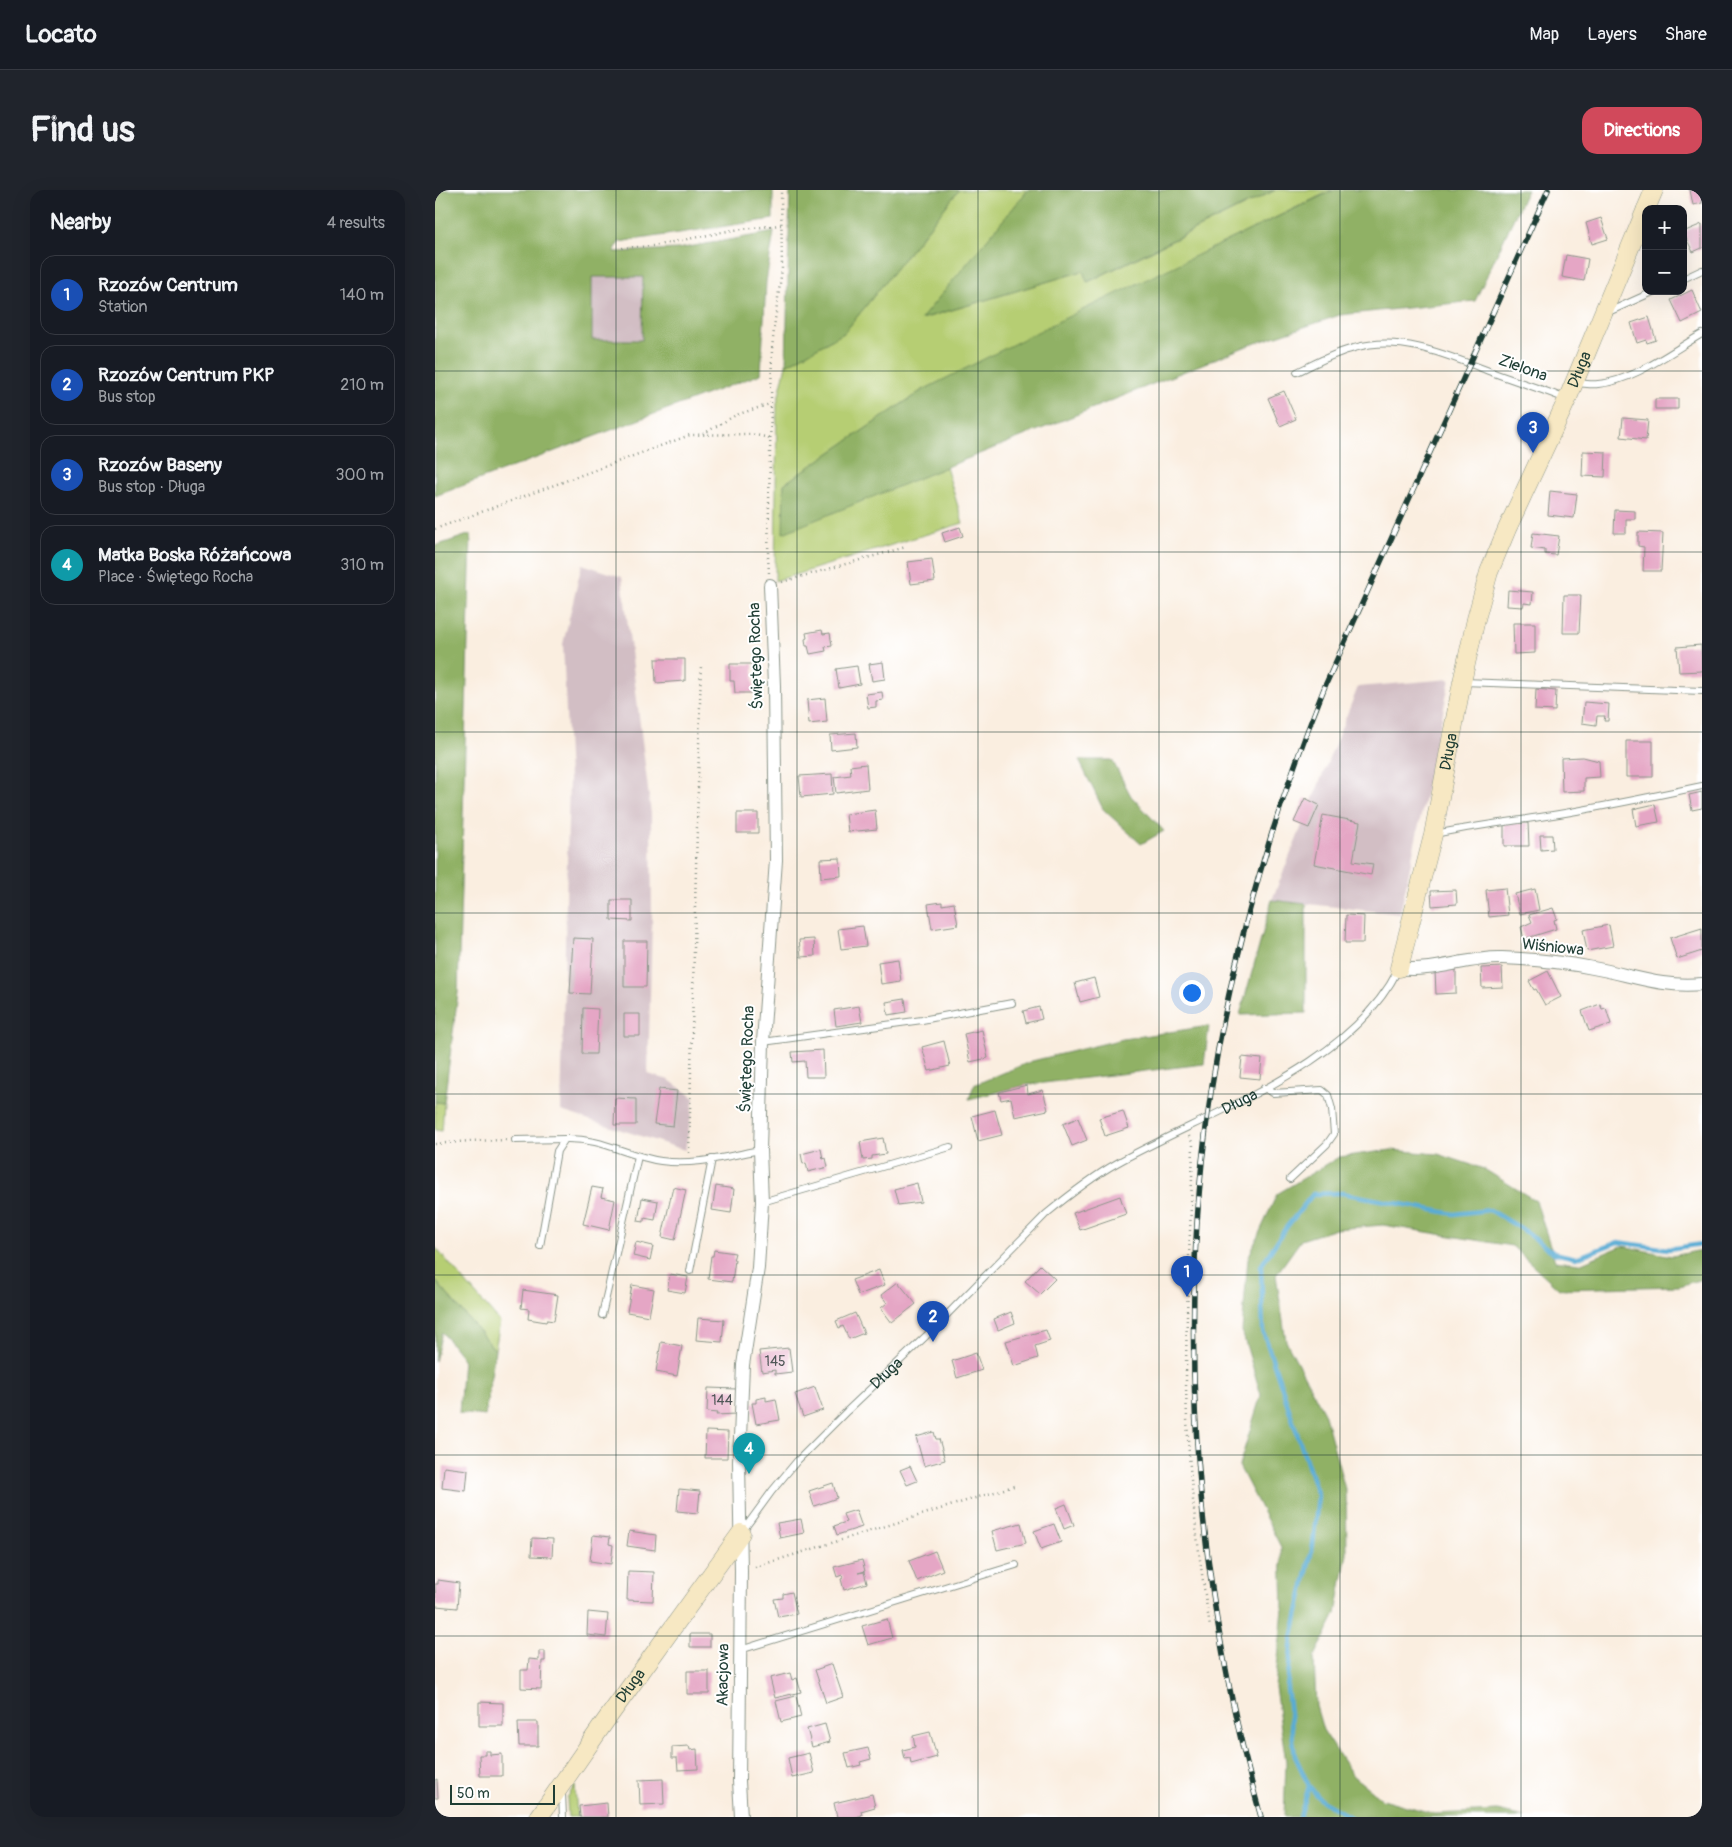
<!DOCTYPE html>
<meta charset="utf-8">
<style>
:root{--surface:#171b24;--page:#20242c;--text:#f1f3f6;--muted:#9ea1a6;--line:#363941;--accent:#d1495b}
body{margin:0;font-family:Pangolin,sans-serif;background:var(--page);color:var(--text)}
.controls{position:absolute;right:15px;top:15px;display:grid;overflow:hidden;border-radius:10px;box-shadow:0 5px 20px #0002}
.controls button{width:45px;height:45px;display:grid;place-items:center;padding:0;border:0;border-bottom:1px solid var(--line);background:var(--surface);color:var(--text);font:25px sans-serif}
.scale{position:absolute;left:15px;bottom:12px;width:105px;box-sizing:border-box;padding-left:5px;border:2px solid #1f3d34;border-top:0;font-size:14px;line-height:18px;white-space:nowrap;color:#1f3d34;-webkit-text-stroke:4px #fff;paint-order:stroke}
.you{position:absolute;left:756px;top:802px;width:18px;height:18px;margin:-12px;border:4px solid #fff;border-radius:50%;background:#1a73e8;box-shadow:0 0 0 8px #1a73e833}
.badge{display:grid;place-items:center;width:32px;height:32px;border-radius:50%;background:var(--accent);color:#fff;font-size:16px;font-weight:700}
.pin{position:absolute;translate:-50% -41px;filter:drop-shadow(0 1px 2px #0008)}
.pin::after{content:'';position:absolute;top:26px;width:18px;height:15px;background:inherit;clip-path:polygon(0 0,100% 0,50% 100%)}
.list{margin:0;padding:0;list-style:none}
h2{display:flex;justify-content:space-between;align-items:center;height:65px;margin:0;padding:0 20px;font-size:21px}
h2 small{font-size:16px;font-weight:400;color:var(--muted)}
.list li{display:grid;grid-template-columns:32px 1fr auto;gap:15px;align-items:center;box-sizing:border-box;height:80px;margin:0 10px 10px;padding:0 10px;border:1px solid var(--line);border-radius:15px}
.list b{display:block;font-size:19px;white-space:nowrap}
.list p{margin:0;font-size:16px;white-space:nowrap;color:var(--muted)}
.list em{font-size:16px;font-style:normal;color:var(--muted)}
.map{position:relative;flex:none;width:1267px;height:1627px;overflow:hidden;border-radius:15px}
header{display:flex;align-items:center;gap:30px;box-sizing:border-box;height:70px;padding:0 25px;background:var(--surface);border-bottom:1px solid var(--line)}
header strong{font-size:24px}
nav{display:flex;gap:28px;margin-inline-start:auto;font-size:18px}
.intro{display:flex;align-items:center;justify-content:space-between;box-sizing:border-box;height:120px;padding:0 30px}
h1{margin:0;font-size:35px}
.button{padding:12px 22px;border-radius:15px;background:var(--accent);color:#fff;font-size:18px;font-weight:700}
main{display:flex;gap:30px;padding:0 30px}
aside{flex:1;background:var(--surface);border-radius:15px;box-shadow:0 5px 20px #0002}
.map>svg:first-child{display:block}
.industrial{fill:#d2bec4}
.green{fill:#b6ce73;stroke:#6a8654}
.forest{fill:#90b165;stroke:#58774c;fill-rule:evenodd}
.lines{fill:none;stroke-linecap:round;stroke-linejoin:round}
.stream{stroke:#58acd4;stroke-width:4.5}
.building{fill:#e5a6c5}
.lane-casing{stroke:#8c968a;stroke-width:8}
.street-casing{stroke:#8c968a;stroke-width:14}
.secondary-casing{stroke:#8c968a;stroke-width:19}
.path{stroke:#8c968a;stroke-width:2.5;stroke-dasharray:1 4;stroke-linecap:butt}
.lane{stroke:#fff;stroke-width:6}
.street{stroke:#fff;stroke-width:12}
.secondary{stroke:#f7e8c3;stroke-width:18}
.rail-casing{stroke:#1f3d34;stroke-width:5.5}
.rail{stroke:#fff;stroke-width:4;stroke-dasharray:11;stroke-linecap:butt}
.grid{fill:none;stroke:#1f3d34;stroke-width:1;stroke-opacity:0.55}
.labels{text-anchor:middle;dominant-baseline:central;stroke-width:4;stroke-linejoin:round;paint-order:stroke}
.number-label{font-size:14px;fill:#505758}
.street-label{font-size:16px;fill:#1f3d34;stroke:#fff}
</style>
<header>
<strong>Locato</strong>
<nav><a>Map</a><a>Layers</a><a>Share</a></nav>
</header>
<div class="intro"><h1>Find us</h1><a class="button">Directions</a></div>
<main>
<aside>
<h2>Nearby<small>4 results</small></h2>
<ul class="list">
<li><span class="badge" style="background:#1a4fb4">1</span><div><b>Rzozów Centrum</b><p>Station</p></div><em>140 m</em></li>
<li><span class="badge" style="background:#1a4fb4">2</span><div><b>Rzozów Centrum PKP</b><p>Bus stop</p></div><em>210 m</em></li>
<li><span class="badge" style="background:#1a4fb4">3</span><div><b>Rzozów Baseny</b><p>Bus stop · Długa</p></div><em>300 m</em></li>
<li><span class="badge" style="background:#0f9aa8">4</span><div><b>Matka Boska Różańcowa</b><p>Place · Świętego Rocha</p></div><em>310 m</em></li>
</ul>
</aside>
<div class="map">
<svg width="1267" height="1627" viewBox="0 0 1267 1627">
<rect width="100%" height="100%" fill="#fff"/>
<filter id="ink" filterUnits="userSpaceOnUse"><feTurbulence type="fractalNoise" baseFrequency=".02" numOctaves="2"/><feDisplacementMap in="SourceGraphic" scale="10" xChannelSelector="R" yChannelSelector="G"/><feConvolveMatrix kernelMatrix="1 2 1 2 8 2 1 2 1" color-interpolation-filters="sRGB"/></filter>
<filter id="wash" filterUnits="userSpaceOnUse"><feTurbulence type="fractalNoise" baseFrequency=".0096" numOctaves="4" result="noise"/><feDisplacementMap in="SourceGraphic" scale="20" xChannelSelector="R" yChannelSelector="G"/><feGaussianBlur stdDeviation="1.12" result="paint"/><feColorMatrix in="noise" values="0 0 0 0 0 0 0 0 0 0 0 0 0 0 0 0 0 1.4 0 .05"/><feComposite in="paint" operator="in"/></filter>
<g filter="url(#wash)">
<rect width="100%" height="100%" fill="#faeee0"/>
<path class="industrial" d="M157,87H208L207,150H157Z
M147,374L187,387L216,624L217,729L213,884L234,890L259,908L250,960L126,921L134,589L128,454Z
M1015,489L965,724L837,710L923,497Z"/>
<path class="green" d="M524,0H593L487,129L648,81L653,92L841,0H897L486,201L349,294V342L511,277L528,333L340,391L342,214L351,175L409,143Z
M0,912L9,913L7,941L0,940Z
M0,1057L65,1132L60,1160L0,1090Z
M140,1595L142,1627H133L132,1608Z"/>
<path class="forest" d="M0,0H338V29L184,52L179,62L242,59L339,42L331,92L326,184L0,306ZM157,87H208L207,150H157Z
M355,0H524L409,143L351,175Z
M593,0H840L652,92L648,81L486,129Z
M899,0H1092L1040,111L905,125L812,156L348,343L349,294L486,201L620,133Z
M36,344L23,803L9,913L0,912V356Z
M644,570H677L696,606L729,641L706,654L668,619Z
M837,710L871,714V823L805,825Z
M774,836L769,874L592,895L534,909L539,895L597,871L688,849Z
M956,960L1003,964L1049,979L1101,1011L1120,1071L1144,1074L1187,1056L1237,1066L1267,1060V1089L1244,1096L1124,1099L1077,1056L948,1035L901,1039L866,1050L841,1085L851,1151L890,1225L911,1303L912,1363L901,1424L879,1468L881,1516L888,1540L918,1586L947,1609L1000,1624L1062,1621L1090,1627H849L851,1572L840,1497L848,1419L846,1357L804,1276L826,1205L807,1141L813,1068L842,1004L904,967Z
M0,1090L60,1160L50,1226L24,1223L28,1169L7,1142L0,1171Z"/>
<g class="lines">
<path class="stream" d="M874,1596L887,1611L915,1627
M865,1627L874,1596L860,1566L852,1498L857,1449L878,1355L883,1306L828,1141L826,1076L850,1039L878,1004L907,1003L1019,1024L1055,1020L1087,1039L1119,1063L1141,1068L1183,1052L1233,1059L1267,1054"/>
</g>
<g id="blocks">
<path class="building" d="M1255,0H1267V13L1258,15Z
M1166,28L1173,49L1157,54L1151,33Z
M1267,34V58L1258,62L1248,42Z
M1131,65L1153,69L1149,91L1127,87Z
M1257,100L1267,123L1247,133L1236,110Z
M1214,127L1221,150L1212,153L1211,150L1202,153L1196,133Z
M849,201L861,229L845,236L833,208Z
M1220,209H1243V219H1220Z
M1188,228L1213,230L1211,250L1186,247Z
M1148,261L1171,262L1170,287L1147,286Z
M1115,301L1142,304L1139,328L1113,325Z
M1180,320L1200,321V329H1191V343H1179Z
M525,337L528,346L510,352L507,343Z
M1203,342L1228,343L1226,381H1208L1209,357L1203,356Z
M1098,343L1124,346L1121,365L1110,364V360L1096,358Z
M497,369L500,391L476,394L473,372Z
M1073,400L1098,402L1097,414L1089,413L1088,417L1072,416Z
M1129,405H1146L1144,443H1128Z
M1078,433H1100V463L1079,464Z
M387,440L388,444L395,443L397,456L390,457L391,461L375,464L373,456H371L370,449L372,448L371,443Z
M1266,455L1267,481L1244,482L1242,457Z
M220,469H250V491L221,493Z
M448,472L450,489L437,491L434,474Z
M295,474H318L319,503H300L299,491H295Z
M422,476L425,494L404,498L401,479Z
M1101,499L1121,501L1120,521L1100,520Z
M447,502L448,510L441,511V517L433,518L431,504Z
M390,508L392,532L374,534L372,510Z
M1149,512L1174,514L1173,531H1169L1170,526H1162L1161,535L1147,533Z
M421,543L422,557L396,560L395,545Z
M1191,551H1218V587H1191Z
M1148,567L1164,571L1165,587L1149,588V601L1127,602L1126,568Z
M431,574L433,599L401,603L399,587L416,585L415,576Z
M397,584L398,604L366,607L364,586Z
M1267,602V618L1257,620L1254,605Z
M870,608L884,615L874,638L859,632Z
M1220,614L1224,632L1201,636L1198,619Z
M440,620L442,639L413,642L411,624Z
M302,623H323V643H302Z
M888,625L925,632L918,671L938,674L936,685L879,674Z
M1069,633H1093L1094,656H1069Z
M1105,645H1117L1118,659L1106,660Z
M405,668L406,686L386,688L385,669Z
M1070,698L1073,725L1054,727L1051,700Z
M1100,699L1104,720L1085,724L1080,704Z
M1021,700L1022,714L997,716L996,701Z
M176,710H197V731L176,730Z
M507,712V715L519,713L523,735L497,739L493,714Z
M1118,718L1122,729L1119,730L1121,739L1089,749L1086,737L1097,732L1094,725Z
M911,725L929,726L928,753H910Z
M1174,735L1178,756L1152,761L1148,740Z
M428,736L431,756L406,759L403,739Z
M1267,738V761L1242,769L1235,748Z
M138,748L158,749L155,804L135,803Z
M379,749L380,766L366,767L364,750Z
M189,751H212L211,797H189Z
M463,769L466,791L446,794L443,772Z
M1067,777L1068,797L1047,798L1046,778Z
M1021,780V803L1001,804L1000,781Z
M1113,781L1126,807L1110,815L1101,799L1099,800L1094,791Z
M659,788L664,807L645,812L640,793Z
M470,809L472,822L453,825L451,812Z
M1165,814L1167,819L1171,818L1176,834L1154,841L1147,821Z
M424,816L427,832L401,836L399,820Z
M604,817L607,829L591,833L588,821Z
M148,818L163,819L161,864H147Z
M189,824H205V846H189Z
M547,840L553,868L535,872L529,844Z
M509,851L515,876L494,881L487,857Z
M388,860L389,887H371L370,871L358,872L357,862Z
M807,867L827,869L825,889L805,887Z
M592,895L593,904L608,900L613,920L580,927L576,908L566,910L564,902Z
M224,899L242,901L238,936L219,934Z
M180,908L201,909V935H179Z
M560,920L567,945L543,951L537,926Z
M688,921L694,938L670,946L664,928Z
M643,928L652,950L637,956L628,934Z
M448,948L451,964L437,966V969L428,970L425,952Z
M386,959L388,969L391,968L393,977L373,982L371,973L368,974L366,964Z
M482,993L486,1012L463,1015L459,999Z
M281,996L299,999L296,1023L277,1020Z
M157,997L168,999L166,1007L180,1010L174,1040L148,1034Z
M238,997L251,1000L240,1050L227,1047Z
M685,1006L691,1024L645,1040L638,1023Z
M207,1008L223,1011L220,1030L209,1028V1032L203,1031Z
M201,1052L218,1056L215,1070L198,1066Z
M279,1060L300,1063L298,1070H300L297,1092L273,1089L276,1066H278Z
M605,1075L620,1089L605,1104L590,1091Z
M444,1080L450,1095L423,1105L417,1090Z
M235,1084L253,1087L250,1103L232,1100Z
M463,1092L481,1114L457,1133L446,1118L452,1113L446,1105Z
M197,1095L219,1099L214,1126L192,1122Z
M88,1100L123,1105L119,1131L112,1130L111,1132L93,1129L94,1119L86,1118Z
M576,1122L580,1133L563,1140L559,1129Z
M420,1123L429,1143L414,1149L408,1136L404,1138L401,1131Z
M263,1128L289,1130L287,1152L261,1150Z
M611,1140L615,1151L600,1156L603,1168L579,1176L571,1151Z
M226,1152L247,1156L242,1186L221,1182Z
M354,1158L357,1182L340,1184V1180L327,1182L324,1161Z
M541,1163L547,1180L522,1188L517,1171Z
M380,1197L388,1220L368,1227L360,1204Z
M273,1198L302,1199L301,1224L281,1225L282,1223L272,1222Z
M331,1207V1211L341,1209L345,1230L321,1234L317,1213H321V1209Z
M271,1241L293,1242L292,1268H270Z
M499,1242L501,1249H504L510,1270L489,1276L481,1247Z
M475,1276L482,1291L472,1295L465,1280Z
M9,1277L33,1280L31,1301L7,1298Z
M398,1293L402,1308L379,1316L374,1301Z
M244,1299L265,1301L263,1323L242,1321Z
M631,1314L639,1335L629,1339L621,1318Z
M421,1320L427,1337L402,1345L399,1336L411,1332L408,1324Z
M366,1329L369,1343L345,1348L342,1333Z
M586,1333L591,1353L562,1360L557,1341Z
M619,1334L626,1352L606,1359L599,1341Z
M194,1341L221,1345L220,1360L192,1356Z
M158,1345L175,1347L174,1354L178,1355L176,1374L155,1371Z
M97,1348L118,1349L117,1367L96,1366Z
M500,1361L508,1380L482,1391L474,1371Z
M427,1370L430,1381L423,1383L429,1382L432,1393L409,1400L406,1389L408,1388L407,1385L402,1387L399,1377Z
M193,1381L219,1382L218,1411L192,1410Z
M3,1390L24,1393L22,1418L1,1416L0,1394H3Z
M357,1402L362,1424L343,1427L339,1409L348,1408V1404Z
M153,1422L173,1424L171,1447L152,1445Z
M452,1429L457,1448L433,1455L427,1436Z
M255,1444H275V1457H255Z
M104,1461H110V1471H107L106,1499L86,1498V1480H93L94,1469L104,1470Z
M397,1474L408,1507L391,1513L380,1480Z
M252,1481H274V1504H252Z
M355,1483L357,1490L362,1488L366,1502L340,1508L335,1488Z
M361,1506L366,1527L346,1532L341,1511Z
M44,1512L68,1513V1536H44Z
M83,1532H103V1556H84Z
M390,1534L395,1552L377,1557L372,1539Z
M495,1542L502,1567L476,1574L475,1568L470,1569L468,1560L480,1557L478,1546Z
M254,1556L255,1560L262,1559L263,1579L243,1580L242,1568H237V1557Z
M433,1558L436,1569L425,1572L426,1575L414,1578L410,1563Z
M50,1561H55V1565L67,1564V1586H45L44,1565H50Z
M374,1563L379,1583L357,1588L353,1568Z
M2,1589L3,1608H0V1590Z
M228,1589L229,1614L205,1615L204,1590Z
M437,1604L440,1617L426,1621L427,1625L421,1627H402L399,1613Z
M172,1613L173,1627H145L144,1616Z"/>
</g>
</g>
<g filter="url(#ink)">
<use href="#blocks" fill-opacity="0" stroke="#8c968a" stroke-width="1"/>
<g class="lines">
<g class="lane-casing">
<g id="lane">
<path d="M1248,89L1267,80"/>
<path d="M1171,123L1220,101"/>
<path d="M862,182C881,173 899,163 919,158C968,144 1014,166 1059,183C1083,192 1107,199 1131,209"/>
<path d="M1140,193C1148,193 1156,195 1163,194C1199,191 1237,161 1267,144"/>
<path d="M1028,492L1267,501"/>
<path d="M1000,644C1041,635 1083,631 1124,624C1172,616 1220,606 1267,596"/>
<path d="M328,852L487,830L577,813"/>
<path d="M829,898L838,903L887,900L893,905L897,919L899,944L892,954L855,989"/>
<path d="M80,950L130,949"/>
<path d="M327,1012L515,957"/>
<path d="M105,1056L122,961L130,949C168,948 191,966 226,971C259,976 293,966 325,960"/>
<path d="M255,1081L277,969"/>
<path d="M167,1125L203,966"/>
<path id="s1" d="M307,1342L337,1301L362,1271L412,1221L491,1146L611,1024C633,1006 657,987 682,973C773,922 914,878 963,780"/>
<path d="M305,1460L581,1375"/>
<path d="M127,1603L128,1627"/>
</g>
</g>
<g class="street-casing">
<path id="street" d="M964,778C996,783 1033,767 1067,768C1097,769 1128,772 1158,778C1197,785 1226,798 1267,794
M306,1627L304,1591L306,1381L304,1272L308,1175L323,1078L327,1012L325,960L328,852L341,670L339,496L335,395"/>
</g>
<g class="secondary-casing">
<g id="secondary">
<path d="M1211,19L1219,0"/>
<path id="s2" d="M964,778L998,645L1027,492L1041,429L1054,382L1072,339L1132,210L1211,19"/>
<path id="s3" d="M104,1627L169,1533L306,1343"/>
</g>
</g>
<path class="path" d="M187,58L218,56L298,40L346,35
M268,244L301,225L335,214
M0,339L255,245L315,244L336,248
M334,383L333,366L337,159L340,130L347,79L346,0
M347,392L471,357
M754,946L758,954C756,1033 751,1113 751,1192C752,1274 762,1356 775,1437
M0,954L35,951L71,950
M254,963L266,474
M320,1377L582,1295"/>
<use href="#lane" class="lane"/>
<use href="#street" class="street"/>
<use href="#secondary" class="secondary"/>
<g class="rail-casing">
<path id="rail" d="M826,1627C766,1415 745,1192 767,972C784,809 829,647 890,496L1113,0"/>
</g>
<use href="#rail" class="rail"/>
</g>
</g>
<path class="grid" d="M181,0V1627M362,0V1627M543,0V1627M724,0V1627M905,0V1627M1086,0V1627M0,181H1267M0,362H1267M0,542H1267M0,723H1267M0,904H1267M0,1085H1267M0,1265H1267M0,1446H1267"/>
<g class="labels">
<g class="number-label">
<text x="340" y="1171">145</text>
<text x="287" y="1210">144</text>
</g>
<g class="street-label">
<text transform="translate(1088 178) rotate(20)">Zielona</text>
<text stroke="none"><textPath href="#s2" startOffset="628">Długa</textPath></text>
<text transform="translate(321 466) rotate(-92)">Świętego Rocha</text>
<text stroke="none"><textPath href="#s2" startOffset="222">Długa</textPath></text>
<text transform="translate(1118 757) rotate(6)">Wiśniowa</text>
<text transform="translate(312 869) rotate(-88)">Świętego Rocha</text>
<text stroke="none"><textPath href="#s1" startOffset="665">Długa</textPath></text>
<text stroke="none"><textPath href="#s1" startOffset="215">Długa</textPath></text>
<text transform="translate(288 1485) rotate(-89)">Akacjowa</text>
<text stroke="none"><textPath href="#s3" startOffset="160">Długa</textPath></text>
</g>
</g>
</svg>
<div class="controls">
<button>+</button>
<button>−</button>
</div>
<div class="scale">50 m</div>
<div class="you"></div>
<div class="pin badge" style="left:752px;top:1107px;background:#1a4fb4">1</div>
<div class="pin badge" style="left:498px;top:1152px;background:#1a4fb4">2</div>
<div class="pin badge" style="left:1098px;top:263px;background:#1a4fb4">3</div>
<div class="pin badge" style="left:314px;top:1284px;background:#0f9aa8">4</div>
</div>
</main>
